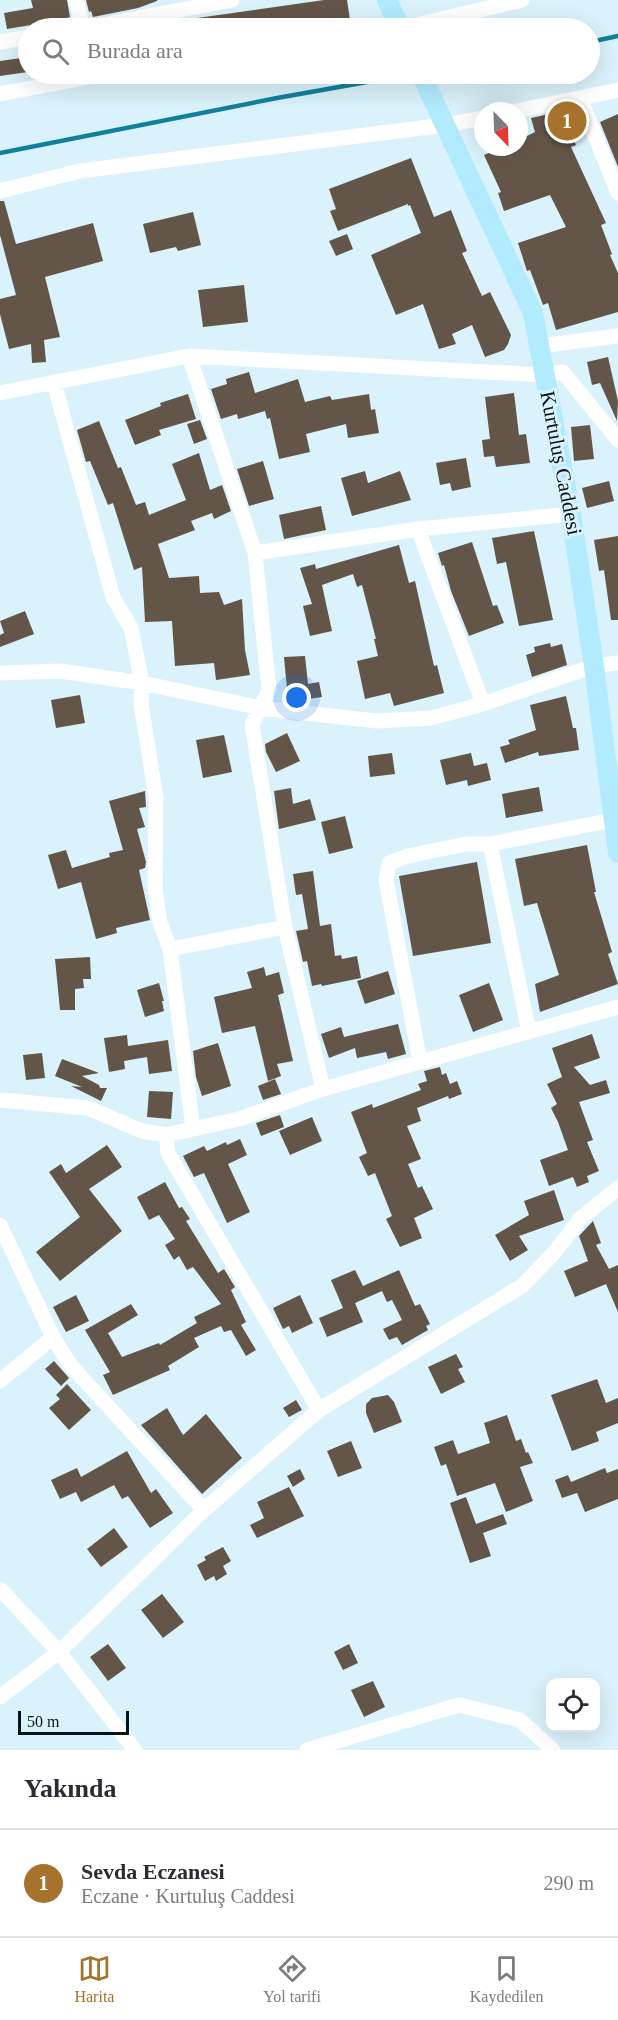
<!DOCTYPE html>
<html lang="tr">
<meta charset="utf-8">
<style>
:root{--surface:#fff;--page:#f2f2f3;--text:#2b2b33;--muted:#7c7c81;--line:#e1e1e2;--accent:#a7722b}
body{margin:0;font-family:"Times New Roman",serif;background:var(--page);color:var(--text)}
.controls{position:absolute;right:18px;bottom:18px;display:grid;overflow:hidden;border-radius:12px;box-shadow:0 6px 24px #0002}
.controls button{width:54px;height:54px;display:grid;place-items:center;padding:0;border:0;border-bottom:2px solid var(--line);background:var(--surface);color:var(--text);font:30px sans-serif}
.compass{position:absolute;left:474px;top:102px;width:54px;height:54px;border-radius:50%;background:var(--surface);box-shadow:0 6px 24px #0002;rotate:157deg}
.scale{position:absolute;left:18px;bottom:15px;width:111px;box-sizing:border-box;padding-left:6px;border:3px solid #0a1316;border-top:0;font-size:16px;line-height:21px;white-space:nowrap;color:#0a1316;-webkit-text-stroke:4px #daf2fb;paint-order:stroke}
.you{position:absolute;left:297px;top:698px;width:21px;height:21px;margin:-15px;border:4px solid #fff;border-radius:50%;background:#1a73e8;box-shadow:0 0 0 9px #1a73e833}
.badge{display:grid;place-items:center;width:39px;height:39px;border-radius:50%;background:var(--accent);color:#fff;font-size:20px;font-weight:700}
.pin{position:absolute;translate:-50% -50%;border:3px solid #fff;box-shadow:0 2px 6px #0006}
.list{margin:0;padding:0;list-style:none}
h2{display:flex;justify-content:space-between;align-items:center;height:78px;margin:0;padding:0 24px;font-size:26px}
h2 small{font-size:20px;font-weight:400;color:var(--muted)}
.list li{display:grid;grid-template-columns:39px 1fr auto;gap:18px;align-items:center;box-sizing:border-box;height:108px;padding:0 24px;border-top:2px solid var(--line)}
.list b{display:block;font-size:22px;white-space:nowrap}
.list p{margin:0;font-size:20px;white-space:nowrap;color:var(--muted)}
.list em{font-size:20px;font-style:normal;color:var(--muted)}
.icon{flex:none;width:33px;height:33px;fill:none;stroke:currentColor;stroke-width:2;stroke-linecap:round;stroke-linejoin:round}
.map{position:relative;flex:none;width:618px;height:1750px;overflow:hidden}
.search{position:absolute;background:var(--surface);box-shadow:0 6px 24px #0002;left:18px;right:18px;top:18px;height:66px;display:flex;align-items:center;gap:15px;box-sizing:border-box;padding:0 21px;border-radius:33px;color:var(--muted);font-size:22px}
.sheet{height:186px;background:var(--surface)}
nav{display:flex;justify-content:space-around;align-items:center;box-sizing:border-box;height:84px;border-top:2px solid var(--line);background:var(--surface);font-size:16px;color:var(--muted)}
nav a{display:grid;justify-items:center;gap:3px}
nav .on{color:var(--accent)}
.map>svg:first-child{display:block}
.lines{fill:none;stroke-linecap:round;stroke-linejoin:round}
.stream{stroke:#12809c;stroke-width:4.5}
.building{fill:#635648}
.minor{stroke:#fff;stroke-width:15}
.major{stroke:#b2ebfe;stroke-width:20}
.labels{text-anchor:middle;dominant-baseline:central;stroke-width:6;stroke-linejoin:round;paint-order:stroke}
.street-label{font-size:21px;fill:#0a1316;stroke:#daf2fb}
</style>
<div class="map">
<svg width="618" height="1750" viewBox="0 0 618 1750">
<rect width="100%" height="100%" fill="#daf2fb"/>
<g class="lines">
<path class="stream" d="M590,42L618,36
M0,153L277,98L412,74"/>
</g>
<path class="building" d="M31,0H67L70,17L38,26L37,24L7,29L4,13L33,8Z
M86,0H157V1L138,8L93,17L91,11L89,12Z
M324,0H347L350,20L327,23V20L308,22L265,28H177L176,21Z
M28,57V72L0,76V61Z
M559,112L561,122L565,120L576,145L571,147L606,223L601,225L612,254L610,255L618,273V312L556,330L548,303L543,305L530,270L527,271L518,243L566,227L550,195L504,211L498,193L501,192L484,155L503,147H519V140L535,132L531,118Z
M618,114V167L600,122Z
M411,158L434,217L451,210L467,251L462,253L482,296L490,292L511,335L508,344L504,350L485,357L472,325L452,334L456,344L439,349L423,304L396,315L371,255L421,233L410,205L408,206V204L338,231L330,211L336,209L329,189Z
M0,201H4L16,244L93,223L103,261L45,277L60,337L44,340L46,362L32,363L31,344L9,349L0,314V299L16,295L0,235Z
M193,212L201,245L178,251L176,247L150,253L143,224Z
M347,234L353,249L336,256L329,241Z
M244,285L248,322L203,327L198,290Z
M608,357L618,401L617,421L600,383L592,385L587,362Z
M249,372L255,393L298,379L305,402L330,396L332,400L369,394L371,410L375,409L379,433L348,438L346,424L306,434L310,452L279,459L270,418L267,419L265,411L238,419L237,414L221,419L211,389L227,384L226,379Z
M514,393L519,435L526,434L530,463L496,467L494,456L484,457L482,440L490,439L485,397Z
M188,394L196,419L159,430L161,435L135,445L125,420L161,406L160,403Z
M200,420L207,439L194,444L187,424Z
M99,421L118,468L121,467L136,505L145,502L149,515L186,500L172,464L199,453L210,490L222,485L231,511L214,519L212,513L191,521L195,530L158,544L169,578L199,576L200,593L219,592L224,605L242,599L245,650L250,675L216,680L214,663L175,666L172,621L145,622L142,567L134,570L113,503L108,505L90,461L86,462L77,430Z
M590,425L594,459L574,461L571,427Z
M466,458L471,487L452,491L450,483L440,485L436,463Z
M263,461L274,499L249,506L237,469Z
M365,471L368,483L400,471L411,500L352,516L341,478Z
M609,481L614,501L587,508L582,488Z
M321,506L326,530L284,539L279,515Z
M534,531L553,620L519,626L506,562L497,564L492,538Z
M618,536V620H611L604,570L599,571L594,540Z
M472,542L493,606L497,605L504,623L469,636L451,591L444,565L442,566L438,553Z
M399,545L409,583L415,581L434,666L437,665L444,693L394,706L390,693L365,699L357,661L378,656L374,639H376L362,585L357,587L353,574L322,585L332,631L310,636L303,606L312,604L300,568L315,564L316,569Z
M25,611L34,634L0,647V635L4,633L0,621Z
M550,643L551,647L562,644L567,665L532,677L526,655L535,652L534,647Z
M305,656L308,684L319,682L322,697L300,700L299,688L287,689L284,657Z
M80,695L85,723L56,728L51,700Z
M566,696L573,728H576L579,750L539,756L538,752L505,763L500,747L510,744L508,740L536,730L530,705Z
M287,733L300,761L276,772L266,752L265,744Z
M224,735L232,772L203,778L196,740Z
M392,753L395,774L370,777L368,756Z
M471,753L474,766L487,763L491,780L468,786L467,780L446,785L440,760Z
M539,787L543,811L506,818L502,794Z
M291,788L293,804L310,799L316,820L279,829L274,791Z
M145,791L146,807L139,808L145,827L137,829L146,862L145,868L139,870L150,920L116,928L117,933L96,939L81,882L58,889L48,855L66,850L72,868L110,857L109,853L123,850L109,801Z
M345,816L353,848L329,854L321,822Z
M587,845L596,892H594L612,952L608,954L618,984L540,1012L535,984L559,975L537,903L524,906L515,859Z
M477,862L491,943L413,956L399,876Z
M313,871L320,926L331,924L335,956L341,955L342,959L357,956L361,978L322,986L321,984L312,986L307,961L303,962L296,931L308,929L302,894L296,895L293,874Z
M90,957L91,979H83L84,988L75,989V1010H60L55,959Z
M264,967L266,976L279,972L284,993L278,995L293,1061L277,1064L281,1076L268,1081L255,1026L222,1033L214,997L252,988L247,972Z
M388,971L395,994L365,1004L357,981Z
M159,983L164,1001H162L164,1011L145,1017L137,990Z
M489,983L503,1020L473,1032L459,995Z
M398,1024L406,1054L388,1059L386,1052L357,1058L355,1048L329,1058L321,1034L341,1027L344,1037Z
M592,1034L600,1058L574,1067L590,1085L606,1080L610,1093L579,1102L593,1140L587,1142L599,1171L587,1176L589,1182L577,1187L573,1177L549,1186L540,1160L568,1150L558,1122L551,1108L557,1104L547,1084L562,1077L552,1048Z
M127,1035L128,1046L168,1040L172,1071L149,1074L147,1057L124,1061L125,1069L109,1072L104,1038Z
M218,1043L231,1086L202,1096L196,1077L193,1051Z
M42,1053L45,1078L26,1080L23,1055Z
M62,1059L99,1073L82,1076L99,1085L100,1088H107L101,1101L71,1086L82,1087L55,1076Z
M440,1067L442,1075L446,1073L450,1084L457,1081L462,1094L449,1099L448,1096L417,1108L421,1121L407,1126L421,1159L408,1164L418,1188L422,1186L433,1209L414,1218L422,1238L400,1247L386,1219L392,1216L375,1173L368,1176L359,1157L367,1153L351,1112L372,1104L373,1108L421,1090L418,1084L427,1081L424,1071Z
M275,1079L281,1094L263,1100L258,1086Z
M149,1091L173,1092L171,1119L147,1117Z
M280,1115L284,1127L261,1136L256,1123Z
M312,1117L322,1141L290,1155L279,1131Z
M240,1139L247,1155L228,1164L250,1212L227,1223L204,1173L194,1177L183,1156L204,1146L207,1151L226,1142L227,1145Z
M107,1145L122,1167L89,1189L122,1231L60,1281L36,1252L80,1217L49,1172L61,1164L66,1173Z
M165,1182L179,1208L182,1207L190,1219L186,1221L218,1273L224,1269L235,1287L231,1290L246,1322L241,1325L256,1350L246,1356L231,1330L224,1332L221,1326L194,1338L199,1347L168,1366L170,1370L113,1395L103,1375L110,1372L85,1330L131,1304L138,1315L108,1333L122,1357L159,1343L160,1345L197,1323L194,1317L221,1304L193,1267L187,1270L179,1256L174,1260L165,1245L175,1239L159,1215L149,1220L137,1197Z
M554,1190L564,1220L519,1236L528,1250L510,1261L495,1235L529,1215L524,1201Z
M593,1221L601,1243L596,1245L609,1269L618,1265V1312L606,1284L575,1297L564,1271L588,1261L579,1236Z
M355,1270L363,1286L399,1270L415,1306L420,1304L430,1324L426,1326L428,1330L402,1345L397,1337L389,1340L383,1329L402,1320L392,1300L387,1302L382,1291L355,1303L363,1322L327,1337L319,1318L343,1308L331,1280Z
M76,1295L89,1321L66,1332L53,1307Z
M300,1295L313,1323L292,1333L289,1326L283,1329L273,1308Z
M456,1354L463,1367L458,1369L465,1382L441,1394L428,1367Z
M54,1361L69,1378L61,1386L45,1369Z
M597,1379L606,1403L618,1398V1423L596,1432L599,1441L572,1451L551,1395Z
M67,1384L91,1410L69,1430L49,1408L60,1399L56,1395Z
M388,1395L394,1402L402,1422L374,1433L366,1413V1404L372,1398Z
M296,1400L302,1410L289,1417L283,1408Z
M167,1408L183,1435L206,1414L242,1458L202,1494L141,1425Z
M507,1415L516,1441L521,1439L526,1453L528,1452L533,1463L520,1467L533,1501L506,1512L495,1483L457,1496L446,1464L441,1466L434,1447L453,1440L458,1454L490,1443L484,1423Z
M351,1441L362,1468L338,1477L327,1451Z
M127,1451L151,1493L156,1489L173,1513L150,1528L128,1496L122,1499L114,1485L81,1502L76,1492L60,1499L51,1480L77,1468L81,1477Z
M605,1468L607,1473L618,1469V1499L585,1512L577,1493L562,1498L555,1480L568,1475L571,1482Z
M300,1469L305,1479L293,1487L287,1476Z
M289,1487L304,1516L257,1538L250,1525L264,1518L257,1502Z
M466,1497L476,1524L503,1514L507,1524L483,1533L491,1556L470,1563L450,1503Z
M114,1528L128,1547L101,1567L87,1549Z
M223,1547L231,1561L223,1566L227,1574L216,1581L214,1576L205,1581L197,1565L206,1560L204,1557Z
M162,1594L184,1622L163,1638L141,1610Z
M108,1644L126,1668L108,1681L90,1657Z
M349,1644L358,1663L343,1670L334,1652Z
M373,1681L385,1707L364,1717L351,1690Z"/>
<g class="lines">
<path class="minor" d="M76,0L83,28
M87,28L232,0
M403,28L522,0
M0,42L28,37
M0,94L105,74
M580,98L618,193
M516,111L618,90
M0,191L80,171L445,125L483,118
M539,346L618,336
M189,356L255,553L269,690L252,725L285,927L323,1089
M54,383L113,597L131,628L142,683L141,703L156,798L155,888L160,923L170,949
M0,393L189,356L544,375L563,372L618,440
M418,529L483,704
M255,553L418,529L571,514
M0,673L60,671L142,683L261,708L376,721L431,718L483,704L594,666L618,663
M490,844L529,1032
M420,1062L386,880L389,863L408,856L466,844H490L613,820
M0,1100L88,1108L142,1131L166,1135L239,1119L323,1089L618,1007
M193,1129L170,949L285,927
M166,1135L168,1153L319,1410
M0,1225L53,1337L71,1366L204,1510
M0,1381L53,1337
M0,1589L59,1652L135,1750
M0,1697L59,1652L204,1510L319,1410L522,1286L553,1254L581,1218L618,1188
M307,1750L459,1705L520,1720L553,1750"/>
<path class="major" d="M387,0L400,28
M421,74L533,313L571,514L594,666L618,853"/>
</g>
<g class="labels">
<g class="street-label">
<text transform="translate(561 463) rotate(79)">Kurtuluş Caddesi</text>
</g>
</g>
</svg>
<div class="controls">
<button><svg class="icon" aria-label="locate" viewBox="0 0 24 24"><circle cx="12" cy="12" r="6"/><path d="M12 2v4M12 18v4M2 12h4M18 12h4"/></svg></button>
</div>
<svg class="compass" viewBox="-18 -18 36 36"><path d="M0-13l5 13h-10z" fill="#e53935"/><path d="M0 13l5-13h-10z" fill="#7c7c81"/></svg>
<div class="scale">50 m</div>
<div class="you"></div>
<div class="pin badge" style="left:567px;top:121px">1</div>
<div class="search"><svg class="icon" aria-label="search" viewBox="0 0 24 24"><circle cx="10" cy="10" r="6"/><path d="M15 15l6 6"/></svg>Burada ara</div>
</div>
<section class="sheet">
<h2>Yakında<small></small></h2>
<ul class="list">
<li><span class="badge">1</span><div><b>Sevda Eczanesi</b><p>Eczane · Kurtuluş Caddesi</p></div><em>290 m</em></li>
</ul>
</section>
<nav>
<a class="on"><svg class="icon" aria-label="map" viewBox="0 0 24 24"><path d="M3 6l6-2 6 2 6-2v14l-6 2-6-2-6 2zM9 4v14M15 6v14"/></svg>Harita</a>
<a><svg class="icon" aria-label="directions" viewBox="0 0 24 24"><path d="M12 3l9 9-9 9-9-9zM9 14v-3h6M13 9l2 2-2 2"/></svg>Yol tarifi</a>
<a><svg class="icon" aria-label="saved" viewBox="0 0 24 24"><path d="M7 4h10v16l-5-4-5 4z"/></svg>Kaydedilen</a>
</nav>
